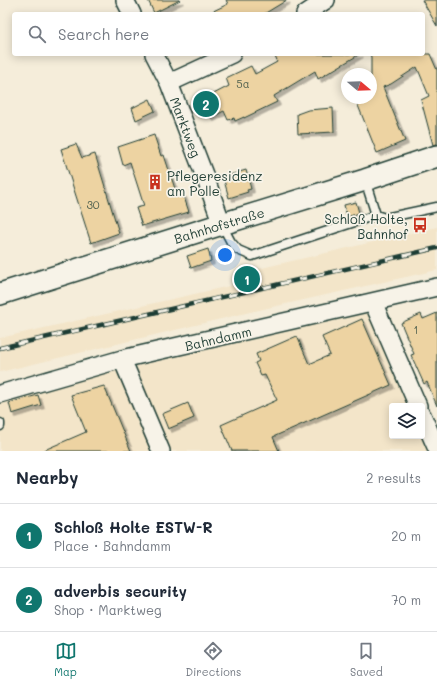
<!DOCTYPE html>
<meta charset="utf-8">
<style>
:root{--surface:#fff;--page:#f2f2f3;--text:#1f2937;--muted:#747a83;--line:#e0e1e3;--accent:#0f766e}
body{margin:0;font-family:Mali,sans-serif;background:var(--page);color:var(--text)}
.controls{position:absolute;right:12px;bottom:12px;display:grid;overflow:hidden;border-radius:4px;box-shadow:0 2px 10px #0003}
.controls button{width:36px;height:36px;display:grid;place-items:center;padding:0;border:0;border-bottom:1px solid var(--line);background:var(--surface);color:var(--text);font:20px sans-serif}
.compass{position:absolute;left:341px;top:68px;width:36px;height:36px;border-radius:50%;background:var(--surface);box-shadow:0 2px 10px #0003;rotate:109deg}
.you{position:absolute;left:225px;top:255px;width:14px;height:14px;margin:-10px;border:3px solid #fff;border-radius:50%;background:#1a73e8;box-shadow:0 0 0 6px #1a73e833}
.badge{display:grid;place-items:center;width:26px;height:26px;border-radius:50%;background:var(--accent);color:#fff;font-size:13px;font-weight:700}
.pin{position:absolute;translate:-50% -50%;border:2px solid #fff;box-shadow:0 1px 4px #0006}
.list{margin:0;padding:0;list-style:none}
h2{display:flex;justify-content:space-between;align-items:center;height:52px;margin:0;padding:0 16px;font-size:17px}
h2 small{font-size:13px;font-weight:400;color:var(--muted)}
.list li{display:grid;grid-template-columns:26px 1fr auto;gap:12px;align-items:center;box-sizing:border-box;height:64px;padding:0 16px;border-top:1px solid var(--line)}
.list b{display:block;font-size:15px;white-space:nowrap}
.list p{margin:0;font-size:13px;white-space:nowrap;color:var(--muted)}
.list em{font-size:13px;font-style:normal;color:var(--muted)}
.icon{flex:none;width:22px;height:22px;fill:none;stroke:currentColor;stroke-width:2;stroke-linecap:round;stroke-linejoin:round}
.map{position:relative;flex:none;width:437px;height:451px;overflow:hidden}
.search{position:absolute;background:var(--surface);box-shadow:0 2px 10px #0003;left:12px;right:12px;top:12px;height:44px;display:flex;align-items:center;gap:10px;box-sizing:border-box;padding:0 14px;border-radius:4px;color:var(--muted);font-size:15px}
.sheet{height:180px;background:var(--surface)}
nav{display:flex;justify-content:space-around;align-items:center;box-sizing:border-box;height:56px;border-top:1px solid var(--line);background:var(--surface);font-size:11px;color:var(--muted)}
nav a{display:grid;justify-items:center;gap:2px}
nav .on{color:var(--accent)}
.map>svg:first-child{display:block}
.built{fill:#f3e5c9}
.building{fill:#edd3a2;stroke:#1f3d34;filter:url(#shadow)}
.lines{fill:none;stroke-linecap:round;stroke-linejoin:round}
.service-casing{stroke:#1f3d34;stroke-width:11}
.minor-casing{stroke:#1f3d34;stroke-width:20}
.tertiary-casing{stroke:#1f3d34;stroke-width:24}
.service{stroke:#f7f3e8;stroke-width:8}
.minor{stroke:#f7f3e8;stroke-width:17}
.tertiary{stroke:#f7f3e8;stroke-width:21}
.rail-casing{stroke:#1f3d34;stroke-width:4.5}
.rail{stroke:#f7f3e8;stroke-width:3;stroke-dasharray:9;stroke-linecap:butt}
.labels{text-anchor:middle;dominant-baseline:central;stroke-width:3.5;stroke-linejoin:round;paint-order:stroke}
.number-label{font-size:11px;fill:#526250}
.street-label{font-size:13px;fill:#1f3d34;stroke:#f7f3e8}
.poi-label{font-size:13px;fill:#1f3d34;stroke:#f7f3e8;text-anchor:start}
</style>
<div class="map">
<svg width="437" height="451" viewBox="0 0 437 451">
<defs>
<filter id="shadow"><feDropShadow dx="3.5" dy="3.5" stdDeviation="0" flood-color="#0004"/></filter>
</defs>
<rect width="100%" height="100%" fill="#f5edda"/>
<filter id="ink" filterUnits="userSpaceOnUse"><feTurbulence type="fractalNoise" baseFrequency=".025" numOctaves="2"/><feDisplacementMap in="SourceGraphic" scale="8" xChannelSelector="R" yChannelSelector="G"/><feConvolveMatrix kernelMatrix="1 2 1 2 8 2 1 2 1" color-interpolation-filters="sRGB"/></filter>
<g filter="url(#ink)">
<path class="built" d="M437,227V270L246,313L0,372V338L234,285L232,275Z
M368,313L409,406H392V436H422L428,451H0V402L115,371Z"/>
<path class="building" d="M148,0H180L154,13Z
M226,0H287L264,14H207L228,4Z
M422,0H437V26Z
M274,54H360L318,79L315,71L274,96L277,102L244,118V117L235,121L234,118L228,120L224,111L210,118L202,100L229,86L226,78L251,66L255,74L277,62L276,60H277Z
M370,54H430L437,70V144L433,145L421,100L429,96L417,67L391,84L383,87L405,141L377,153L355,98H371V57Z
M150,99L155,111L136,120L132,108Z
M333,108L334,132L298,134L297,114L308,110Z
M154,135L161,156L164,155L177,195L183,194L189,212L142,226L136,208L144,206L130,162L123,165L118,147Z
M76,144L82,158L95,154L119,233L91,243L61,149Z
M246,170L251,189L247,190L248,192L229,198L223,177Z
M356,202L359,213L347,217L344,205Z
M208,249L211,261L191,268L187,256Z
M437,313V406L427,382L424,384L411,355L414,354L401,323L421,314L423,319Z
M362,319L391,385L273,437L279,451H232L221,425L277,400L265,375L261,376L255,363L259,361L256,354L297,336L309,364L330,355L322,337Z
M104,386L131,451H42L86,432L71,395Z
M38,395L41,405L12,414L9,403Z
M188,403L194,418L168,429L162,414Z"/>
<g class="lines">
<g class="service-casing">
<path id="service" d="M365,180L376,215
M222,225L231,242L238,250L252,256L376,215L385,218L437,207
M0,423V426"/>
</g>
<g class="minor-casing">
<path id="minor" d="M125,0L132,14
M305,14L326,0
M154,54L169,83L205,177L222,224
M169,83L232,54
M373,302L418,406
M122,359L161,451
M0,394L122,359L437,287
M422,415L437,449"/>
</g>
<g class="tertiary-casing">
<path id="tertiary" d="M0,294L222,224L365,180L437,156"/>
</g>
<use href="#service" class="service"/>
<use href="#minor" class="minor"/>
<use href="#tertiary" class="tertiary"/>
<g class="rail-casing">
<path id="rail" d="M0,348L437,248"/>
</g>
<use href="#rail" class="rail"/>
</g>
</g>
<defs>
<g id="building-bare" transform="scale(1.2)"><path d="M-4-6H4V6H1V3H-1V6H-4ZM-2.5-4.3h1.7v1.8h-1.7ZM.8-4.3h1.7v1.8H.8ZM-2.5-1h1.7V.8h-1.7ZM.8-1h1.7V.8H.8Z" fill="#c8321e" stroke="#f7f3e8" stroke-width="2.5" paint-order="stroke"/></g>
<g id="bus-bare" transform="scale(1.2)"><path d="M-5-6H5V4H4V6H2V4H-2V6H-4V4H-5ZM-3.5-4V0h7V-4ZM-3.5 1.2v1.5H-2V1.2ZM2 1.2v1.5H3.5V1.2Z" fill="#c8321e" stroke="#f7f3e8" stroke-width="2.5" paint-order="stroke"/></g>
</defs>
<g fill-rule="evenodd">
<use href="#building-bare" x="155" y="182"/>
<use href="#bus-bare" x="420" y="225"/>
</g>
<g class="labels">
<g class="number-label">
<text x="243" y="83">5a</text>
<text x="93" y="204">30</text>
<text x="416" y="329">1</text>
</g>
<g class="street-label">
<text transform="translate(186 127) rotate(69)">Marktweg</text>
<text transform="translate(219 225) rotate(-17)">Bahnhofstraße</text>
<text transform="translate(218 338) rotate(-13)">Bahndamm</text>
</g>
<g class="poi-label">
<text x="167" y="175">Pflegeresidenz<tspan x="167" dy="15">am Polle</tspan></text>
<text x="408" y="218" text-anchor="end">Schloß Holte,<tspan x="408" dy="15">Bahnhof</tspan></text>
</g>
</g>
</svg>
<div class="controls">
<button><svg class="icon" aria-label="layers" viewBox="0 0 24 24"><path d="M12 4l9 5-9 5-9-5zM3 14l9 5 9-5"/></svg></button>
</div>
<svg class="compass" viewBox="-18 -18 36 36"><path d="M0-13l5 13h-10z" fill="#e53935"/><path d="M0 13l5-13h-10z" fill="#747a83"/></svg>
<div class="you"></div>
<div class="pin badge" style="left:247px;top:279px">1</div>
<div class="pin badge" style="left:206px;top:104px">2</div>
<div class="search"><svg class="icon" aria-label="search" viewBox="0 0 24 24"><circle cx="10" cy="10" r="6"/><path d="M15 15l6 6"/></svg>Search here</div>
</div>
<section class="sheet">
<h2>Nearby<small>2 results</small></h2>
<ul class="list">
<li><span class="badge">1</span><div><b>Schloß Holte ESTW-R</b><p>Place · Bahndamm</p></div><em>20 m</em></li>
<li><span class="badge">2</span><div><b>adverbis security</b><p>Shop · Marktweg</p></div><em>70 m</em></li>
</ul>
</section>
<nav>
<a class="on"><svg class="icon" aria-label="map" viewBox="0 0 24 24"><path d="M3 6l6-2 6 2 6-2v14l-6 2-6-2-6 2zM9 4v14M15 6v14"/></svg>Map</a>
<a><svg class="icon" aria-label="directions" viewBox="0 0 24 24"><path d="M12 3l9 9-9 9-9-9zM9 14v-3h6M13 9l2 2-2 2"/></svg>Directions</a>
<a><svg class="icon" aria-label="saved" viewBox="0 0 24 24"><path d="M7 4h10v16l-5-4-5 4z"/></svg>Saved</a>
</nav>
